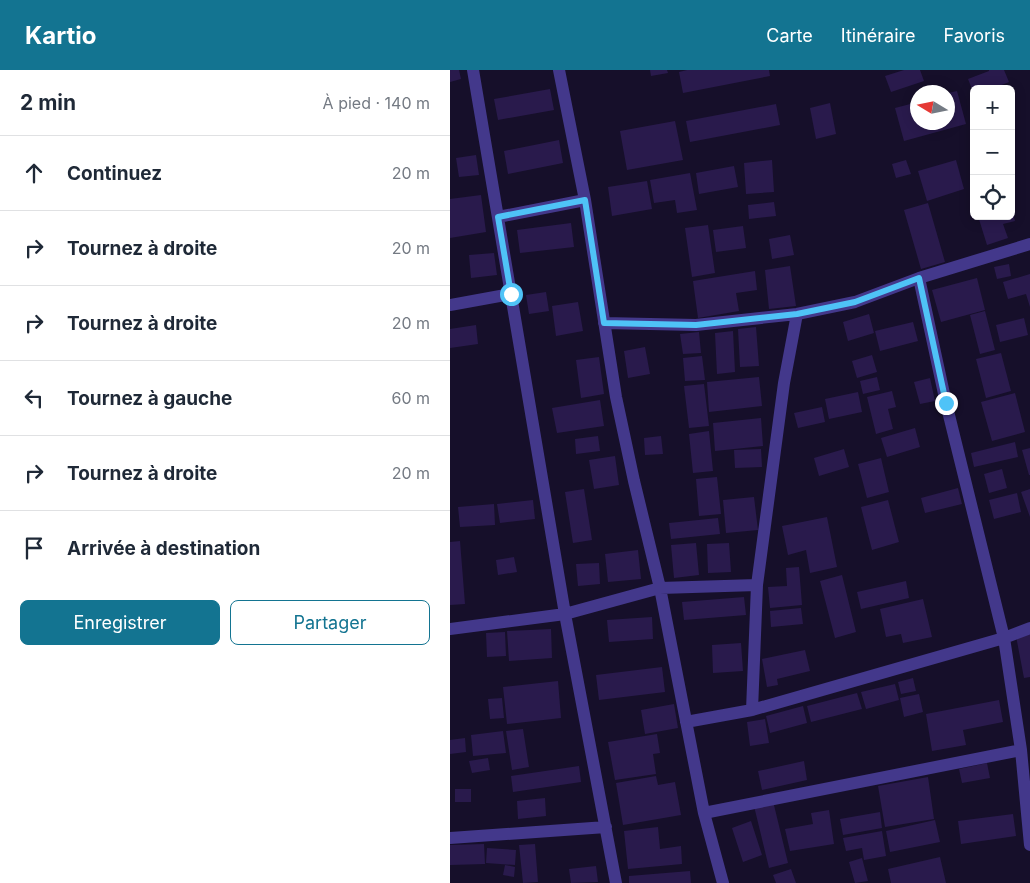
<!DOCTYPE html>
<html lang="fr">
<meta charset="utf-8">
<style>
:root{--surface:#fff;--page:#f2f2f3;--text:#1f2937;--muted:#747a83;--line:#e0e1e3;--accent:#137491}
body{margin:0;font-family:Inter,sans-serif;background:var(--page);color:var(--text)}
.controls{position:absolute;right:15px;top:15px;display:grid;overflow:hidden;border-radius:8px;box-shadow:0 2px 12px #0003}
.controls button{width:45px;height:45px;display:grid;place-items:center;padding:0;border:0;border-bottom:1px solid var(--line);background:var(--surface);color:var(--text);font:25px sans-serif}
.compass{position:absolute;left:460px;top:15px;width:45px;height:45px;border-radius:50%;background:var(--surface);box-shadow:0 2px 12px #0003;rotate:280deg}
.stop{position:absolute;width:15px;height:15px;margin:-11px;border:4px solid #4fc3f7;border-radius:50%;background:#fff}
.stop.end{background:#4fc3f7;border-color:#fff;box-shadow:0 1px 5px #0008}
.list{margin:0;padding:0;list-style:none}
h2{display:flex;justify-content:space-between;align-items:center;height:65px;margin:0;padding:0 20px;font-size:21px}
h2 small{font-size:16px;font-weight:400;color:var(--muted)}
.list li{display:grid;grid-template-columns:32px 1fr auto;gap:15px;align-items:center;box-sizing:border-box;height:75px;padding:0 20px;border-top:1px solid var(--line)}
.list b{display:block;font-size:19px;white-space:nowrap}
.list em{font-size:16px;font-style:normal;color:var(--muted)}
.actions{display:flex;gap:10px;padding:15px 20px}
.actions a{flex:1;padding:11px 0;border:1px solid var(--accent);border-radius:8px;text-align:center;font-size:18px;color:var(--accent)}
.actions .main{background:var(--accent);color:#fff}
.icon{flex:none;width:28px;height:28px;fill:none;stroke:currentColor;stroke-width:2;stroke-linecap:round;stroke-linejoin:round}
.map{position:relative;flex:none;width:580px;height:813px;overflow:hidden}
header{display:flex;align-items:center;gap:30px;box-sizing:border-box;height:70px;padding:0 25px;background:var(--accent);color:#fff}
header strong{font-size:24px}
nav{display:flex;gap:28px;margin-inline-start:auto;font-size:18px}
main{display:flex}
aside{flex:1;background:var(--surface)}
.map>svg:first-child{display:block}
.building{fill:#291a4c}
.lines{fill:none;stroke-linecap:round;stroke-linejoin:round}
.minor{stroke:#43388b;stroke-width:12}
.route{stroke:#4fc3f7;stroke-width:6}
</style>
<header>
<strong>Kartio</strong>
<nav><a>Carte</a><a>Itinéraire</a><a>Favoris</a></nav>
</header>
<main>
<aside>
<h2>2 min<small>À pied · 140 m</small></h2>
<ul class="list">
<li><svg class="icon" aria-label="ahead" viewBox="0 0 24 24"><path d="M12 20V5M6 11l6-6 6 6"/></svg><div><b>Continuez</b></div><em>20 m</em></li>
<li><svg class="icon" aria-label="right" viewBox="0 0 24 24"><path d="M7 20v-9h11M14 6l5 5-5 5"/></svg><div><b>Tournez à droite</b></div><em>20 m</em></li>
<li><svg class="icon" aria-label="right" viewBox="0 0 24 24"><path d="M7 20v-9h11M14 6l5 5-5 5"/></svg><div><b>Tournez à droite</b></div><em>20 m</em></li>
<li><svg class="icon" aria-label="left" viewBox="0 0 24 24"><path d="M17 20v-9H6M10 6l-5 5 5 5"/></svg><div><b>Tournez à gauche</b></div><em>60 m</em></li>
<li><svg class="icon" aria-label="right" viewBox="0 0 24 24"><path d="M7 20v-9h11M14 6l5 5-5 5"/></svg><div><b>Tournez à droite</b></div><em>20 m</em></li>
<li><svg class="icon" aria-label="arrive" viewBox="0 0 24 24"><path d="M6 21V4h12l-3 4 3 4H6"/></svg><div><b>Arrivée à destination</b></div></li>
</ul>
<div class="actions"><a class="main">Enregistrer</a><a>Partager</a></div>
</aside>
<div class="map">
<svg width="580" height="813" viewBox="0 0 580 813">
<rect width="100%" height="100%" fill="#160f2a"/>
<path class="building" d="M0,0H9L11,9L0,12Z
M200,0H217L218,3L201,6Z
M237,0H319L320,6L233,23L229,2Z
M454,0H470L474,11L441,22L435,6Z
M539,0H554L559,12L542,19H524V24L518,9L539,1Z
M100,19L104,40L48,50L44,29Z
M507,21L516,54L454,71L445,38L468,32V52H498V23Z
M380,33L386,64L366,69L360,38Z
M326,34L330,55L240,72L236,51Z
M225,51L233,90L177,100L170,61Z
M109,70L113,93L58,104L54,81Z
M26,85L29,105L9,107L6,88Z
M322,90L324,122L296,124L294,93Z
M456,90L461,104L446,108L442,94Z
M506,90L514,119L477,131L468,101Z
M284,96L288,117L249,124L246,103Z
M240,103L247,140L227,143L225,130L204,133L200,110Z
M197,111L202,139L162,146L158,117Z
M31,125L36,162L0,168V129Z
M324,132L326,146L299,149L298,135Z
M478,133L495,192L471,199L454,140Z
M562,140L565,151L553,154L558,168L537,175L528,146H561Z
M121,153L124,177L70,183L67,160Z
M258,155L265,203L242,207L235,158Z
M293,156L296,178L266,182L263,160Z
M340,165L344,185L322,189L319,169Z
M44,183L47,205L21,208L19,185Z
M559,194L561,206L547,209L544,197Z
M340,196L346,236L319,239L315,200Z
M305,201L307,220L286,223L289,241L248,248L243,211Z
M580,204V237L576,224L558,229L553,212Z
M527,208L535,240L491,252L482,220Z
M96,222L99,241L79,244L76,225Z
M128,232L133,261L106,266L102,236Z
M535,241L545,280L530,284L520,245Z
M419,244L424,263L398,271L393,252Z
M574,248L578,265L550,272L546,255Z
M463,252L468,271L430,281L425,261Z
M26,255L28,274L0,278V259Z
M306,257L309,296L290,297L288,259Z
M283,261L285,302L267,304L265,263Z
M249,262L251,283L233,284L230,264Z
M195,277L200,304L178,308L174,281Z
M551,283L561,321L536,328L526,289Z
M422,285L427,302L407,308L402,291Z
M252,286L255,310L235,311L233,288Z
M149,287L154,324L131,328L126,290Z
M309,307L312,336L259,342L257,312Z
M427,307L430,320L413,324L410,311Z
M480,308L485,331L470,334L464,312Z
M254,314L259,356L239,358L234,316Z
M442,321L446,337L438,339L443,359L426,364L417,327Z
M408,322L412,342L379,349L375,329Z
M565,323L575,362L542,371L531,332Z
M150,330L154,356L107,363L102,338Z
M372,337L375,352L348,358L344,343Z
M311,348L313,376L265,381L263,353Z
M465,358L470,377L437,387L431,368Z
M259,361L263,401L243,403L239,364Z
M148,366L150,381L126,384L125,369Z
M211,366L213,384L195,385L194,368Z
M565,372L568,387L524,397L521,383Z
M580,378V405H579L572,380Z
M311,379L312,397L285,398L284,380Z
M394,379L399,397L369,406L364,388Z
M165,386L169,415L144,419L139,390Z
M431,388L439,422L417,428L408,394Z
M552,399L557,418L539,423L534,404Z
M267,407L271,444L249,446L246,409Z
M508,418L512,434L475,443L471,428Z
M134,419L142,470L123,473L115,422Z
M580,419V447L571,422Z
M567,423L571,442L544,449L539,430Z
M304,427L308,460L276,463L273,430Z
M83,430L85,449L50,453L47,434Z
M438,430L449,472L422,480L411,437Z
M44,434L45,455L10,457L8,437Z
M377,447L387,497L360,503L356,480L338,485L332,456Z
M268,448L270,464L221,469L219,453Z
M10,471L15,534L0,535V472Z
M246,473L249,505L224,508L221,475Z
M279,473L281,502L258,503L257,474Z
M188,480L191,509L158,512L155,484Z
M64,487L67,502L48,505L46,490Z
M149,493L150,514L128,516L126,494Z
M349,497L352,535L320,538L318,517L337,516L336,498Z
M392,505L406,562L385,568L370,511Z
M456,511L459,528L411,539L407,522Z
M294,527L296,545L234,550L232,532Z
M473,529L482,567L453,573L451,564L436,567L430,539Z
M351,538L353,554L321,557L320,541Z
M202,547L203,569L159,572L157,550Z
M101,559L102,588L59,591L57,561Z
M55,562L56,586L37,587L36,563Z
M580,563V607L574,608L566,566Z
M291,573L293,601L263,603L262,575Z
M355,580L360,601L327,609L328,615L317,617L312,589Z
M212,597L215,622L149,630L146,605Z
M463,608L466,621L451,624L448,612Z
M108,611L111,648L57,654L53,617Z
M445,614L449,630L416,639L411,622Z
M407,623L412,639L361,652L357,636Z
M469,624L473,642L454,647L450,628Z
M52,628L54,648L40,649L38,629Z
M549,630L553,652L513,660L516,675L482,681L476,644Z
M224,634L228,658L195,664L191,640Z
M353,636L357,653L320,663L316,646Z
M315,649L319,673L300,676L297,652Z
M73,659L79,697L62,700L56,661Z
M53,661L56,683L23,686L21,665Z
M207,664L210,683L203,684L206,704L165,710L158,672Z
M15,668L16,682L0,684V670Z
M38,688L40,700L22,703L19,691Z
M354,691L357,710L312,720L308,701Z
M537,693L540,708L512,713L509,699Z
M129,696L131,712L63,722L61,706Z
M206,706L208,715L225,712L231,745L173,755L166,713Z
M478,707L484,749L435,757L428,716Z
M5,719H21V732H5Z
M95,728L96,746L68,749L67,731Z
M323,731L338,793L319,798L304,736Z
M379,740L384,774L340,781L335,759L363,754L361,743Z
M430,742L432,758L393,765L390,749Z
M563,744L566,766L511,774L508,751Z
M485,750L490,772L440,782L436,761Z
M301,751L312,785L293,792L282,758Z
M208,757L210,779L231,776L232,794L178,799L174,761Z
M432,761L436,786L414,790L412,778L396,781L393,768Z
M34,774L35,794L0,795V775Z
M85,774L88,812L73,813L69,775Z
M37,778L66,780L65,795L36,793Z
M490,787L496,813H441L438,799Z
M412,788L418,811L405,813L399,792Z
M55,795L65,797L64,807L53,805Z
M146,796L148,812L121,813L119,799Z
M341,799L346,813H326L323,805Z
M240,801L241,813H179V806Z"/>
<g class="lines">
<path class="minor" d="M23,0L115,544L166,813
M109,0L135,130L166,327L184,411L210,518L254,743L273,813
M48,147L135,130
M469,208L496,333L554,568L571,680L580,775
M0,235L61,224
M154,253L246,255L347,244L405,232L469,208L580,174
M0,559L115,544L210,518L307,515
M302,640L307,515L334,313L347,244
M236,652L302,640L554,568L580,558
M254,743L571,680
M0,768L156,757"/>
</g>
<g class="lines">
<path class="route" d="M61,224L48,147L135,130L154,253L246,255L347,244L405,232L469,208L496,333"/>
</g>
</svg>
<div class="controls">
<button>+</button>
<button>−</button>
<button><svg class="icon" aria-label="locate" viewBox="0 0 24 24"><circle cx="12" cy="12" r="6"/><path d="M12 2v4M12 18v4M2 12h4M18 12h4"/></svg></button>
</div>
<svg class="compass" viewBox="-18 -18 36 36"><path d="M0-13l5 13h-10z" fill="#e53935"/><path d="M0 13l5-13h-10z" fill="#747a83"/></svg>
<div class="stop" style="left:61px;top:224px"></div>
<div class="stop end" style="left:496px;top:333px"></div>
</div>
</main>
